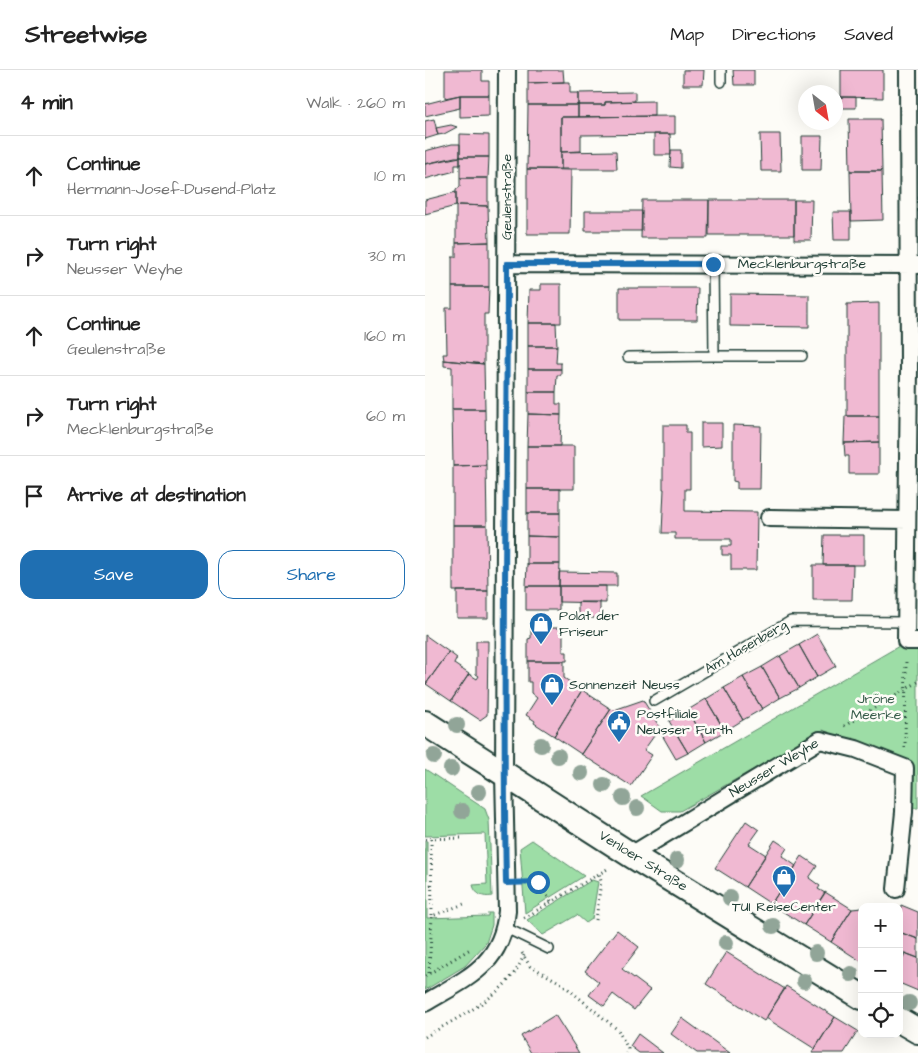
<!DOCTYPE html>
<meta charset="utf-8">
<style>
:root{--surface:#fff;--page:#f2f2f2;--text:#222;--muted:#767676;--line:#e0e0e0;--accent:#1f6fb2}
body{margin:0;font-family:"Architects Daughter",sans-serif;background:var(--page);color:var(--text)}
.controls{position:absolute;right:15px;bottom:15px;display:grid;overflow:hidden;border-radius:10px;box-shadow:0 5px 20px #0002}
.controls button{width:45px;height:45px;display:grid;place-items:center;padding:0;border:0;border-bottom:1px solid var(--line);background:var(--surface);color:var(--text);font:25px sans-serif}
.compass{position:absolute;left:373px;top:15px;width:45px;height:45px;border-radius:50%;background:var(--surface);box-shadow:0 5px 20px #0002;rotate:149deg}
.stop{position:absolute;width:15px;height:15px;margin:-11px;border:4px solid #1f6fb2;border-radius:50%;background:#fff}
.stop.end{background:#1f6fb2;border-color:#fff;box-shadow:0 1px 5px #0008}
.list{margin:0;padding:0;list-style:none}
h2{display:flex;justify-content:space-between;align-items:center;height:65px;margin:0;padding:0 20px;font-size:21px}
h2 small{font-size:16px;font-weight:400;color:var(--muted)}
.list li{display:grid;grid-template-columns:32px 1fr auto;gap:15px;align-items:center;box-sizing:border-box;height:80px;padding:0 20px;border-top:1px solid var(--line)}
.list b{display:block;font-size:19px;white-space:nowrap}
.list p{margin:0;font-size:16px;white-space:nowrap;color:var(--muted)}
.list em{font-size:16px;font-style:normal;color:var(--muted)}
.actions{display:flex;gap:10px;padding:15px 20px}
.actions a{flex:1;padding:11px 0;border:1px solid var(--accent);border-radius:15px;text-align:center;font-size:18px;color:var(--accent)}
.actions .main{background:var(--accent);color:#fff}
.icon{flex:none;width:28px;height:28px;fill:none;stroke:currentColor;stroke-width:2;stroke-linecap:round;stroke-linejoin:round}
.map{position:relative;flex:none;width:493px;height:983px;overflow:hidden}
header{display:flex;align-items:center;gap:30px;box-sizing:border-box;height:70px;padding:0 25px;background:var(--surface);border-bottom:1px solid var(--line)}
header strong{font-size:24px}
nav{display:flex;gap:28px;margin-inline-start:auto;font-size:18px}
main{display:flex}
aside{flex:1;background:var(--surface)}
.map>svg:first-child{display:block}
.green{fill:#9ddda6;stroke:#5e8d6d}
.building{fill:#f0b9d2;stroke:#1f3d34}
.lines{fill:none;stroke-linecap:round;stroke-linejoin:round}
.service-casing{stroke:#1f3d34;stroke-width:12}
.minor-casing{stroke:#1f3d34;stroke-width:20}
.secondary-casing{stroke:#1f3d34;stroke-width:28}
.path{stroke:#1f3d34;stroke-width:3;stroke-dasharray:1 4;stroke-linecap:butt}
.service{stroke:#fdfcf7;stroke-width:9}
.minor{stroke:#fdfcf7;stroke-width:16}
.secondary{stroke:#fdfcf7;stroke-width:24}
.tree{fill:#91a598}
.route{stroke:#1f6fb2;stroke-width:6}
.labels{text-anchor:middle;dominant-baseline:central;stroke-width:5;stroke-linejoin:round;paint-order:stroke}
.street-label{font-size:14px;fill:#1f3d34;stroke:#fdfcf7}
.poi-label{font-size:14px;fill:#1f3d34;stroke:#fdfcf7;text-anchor:start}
.park-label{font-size:14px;fill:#385d4b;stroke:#fdfcf7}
</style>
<header>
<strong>Streetwise</strong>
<nav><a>Map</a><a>Directions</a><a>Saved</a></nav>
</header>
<main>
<aside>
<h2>4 min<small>Walk · 260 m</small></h2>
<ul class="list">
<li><svg class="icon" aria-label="ahead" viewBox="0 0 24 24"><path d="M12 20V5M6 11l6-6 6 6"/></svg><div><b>Continue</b><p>Hermann-Josef-Dusend-Platz</p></div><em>10 m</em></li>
<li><svg class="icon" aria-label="right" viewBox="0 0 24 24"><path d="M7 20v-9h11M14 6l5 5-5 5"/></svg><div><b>Turn right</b><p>Neusser Weyhe</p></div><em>30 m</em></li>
<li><svg class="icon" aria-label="ahead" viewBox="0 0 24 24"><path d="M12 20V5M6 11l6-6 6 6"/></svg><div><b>Continue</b><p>Geulenstraße</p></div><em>160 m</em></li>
<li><svg class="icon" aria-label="right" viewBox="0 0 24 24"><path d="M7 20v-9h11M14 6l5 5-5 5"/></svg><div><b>Turn right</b><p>Mecklenburgstraße</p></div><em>60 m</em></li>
<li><svg class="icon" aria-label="arrive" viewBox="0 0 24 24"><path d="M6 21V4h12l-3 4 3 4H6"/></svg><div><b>Arrive at destination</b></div></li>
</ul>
<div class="actions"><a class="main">Save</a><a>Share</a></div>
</aside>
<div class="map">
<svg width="493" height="983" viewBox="0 0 493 983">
<rect width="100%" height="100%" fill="#fdfcf7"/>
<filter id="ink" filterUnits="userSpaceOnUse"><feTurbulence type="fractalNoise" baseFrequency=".02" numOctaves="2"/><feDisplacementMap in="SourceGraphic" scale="10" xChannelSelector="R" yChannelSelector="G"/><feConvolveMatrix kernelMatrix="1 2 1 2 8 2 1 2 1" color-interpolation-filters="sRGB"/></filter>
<g filter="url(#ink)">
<path class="green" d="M493,565V738H483L485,696L398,660L255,741H237L216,726Z
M0,699L60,739L64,750L67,826C58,828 50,824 48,815L62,814L60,764L0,766Z
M107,770L159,806L100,843L95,778Z
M0,771H2V848L63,846V843H67V855L61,873L40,896L0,920Z
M167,810L173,812L167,849L161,853L152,845L118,865L102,850Z"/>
<path class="building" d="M20,0H57V11H64V25H35L20,28Z
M103,0H138L139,12L103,13Z
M258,0H279L278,15H258Z
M308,0H329V15H309Z
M416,0H458V28L416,27Z
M139,12H145V23H153V35H103V13Z
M210,22V31L180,32V35H153V23Z
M35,25H64V46L35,47Z
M35,25V38L0,46V34Z
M410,27H431V38H410Z
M229,31V46L153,47V35H180V32Z
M103,35H153V47H136V99H102Z
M250,46V64L156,65V81L136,82V47Z
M9,49L13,65L0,69V51Z
M424,49H456L457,101H425Z
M26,55L32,57L19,64L13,65L11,58Z
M35,64L64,65V87H35Z
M229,64H245L246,85H229Z
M335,64H355L356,101H336Z
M377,66H397L396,100H377Z
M27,74H35V87L0,94V81Z
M246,80H256V98L245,97Z
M191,81L192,99H136V82Z
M30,87H35V95H30V101L0,109V94Z
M35,87H64L63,108H35Z
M102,99L146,100L145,164H102Z
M425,101H457L458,150L426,151Z
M35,108H63V136L34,135L31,136V120L35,117Z
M31,122V136L0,144V130Z
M217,130H284L283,168H216Z
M284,130H369V165H284Z
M369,130H387L386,170H369Z
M34,135L63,136L64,172L31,173V136Z
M160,141H217V161H160Z
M408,142H426V170H409Z
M64,172V217H27V187H31V173Z
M116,214H136V253H103L104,220H116Z
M27,217H64L63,244H59V294L19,290L18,284H22L21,238H27Z
M194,218H273L272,250H194Z
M305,224L384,225V257L305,256Z
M454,233V346H422V234Z
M103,253H131L132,276H103Z
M103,276H132L131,293H136V299H103Z
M19,290L59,294L60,339H27V297L19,296Z
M103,299H136V305H132L131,322H103Z
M103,322H131V334H136V345L103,344Z
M27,339H60L61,395L28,396Z
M103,344L136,345L135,376H102Z
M420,346H454V372L419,373Z
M276,353H297V376L276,377Z
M238,355H261V363H265V419H260V441L332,442L331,500H306V485H297V476H306V469H250V463H237L239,419H238Z
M308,355L336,356L335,419H312V412L308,411Z
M454,372V404H424V386H420L419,373Z
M102,376H149V419H102Z
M61,395L62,455H28V396Z
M102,419H135V443H102Z
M102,443H135V467L102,466Z
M28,455H62L63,521H28Z
M399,465H439V495H398Z
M102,466L135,467V494H102Z
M102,494H135L134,516H101Z
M388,495H428L427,530H388Z
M134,502L192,503V516H134Z
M101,516H134V540H101Z
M134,516H181V533L134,532Z
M32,521H63V548H32Z
M153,532H175V548H153Z
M106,558H138V582H142V591H103V569L106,568Z
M392,564L411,596L392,607L374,575Z
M0,565L24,582L1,614L0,613Z
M51,571H63L62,645L55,650L26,631L44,604L52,609L54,606L51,604Z
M374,575L392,607L374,618L355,586Z
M24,582L32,588L29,594L44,604L26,631L1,614Z
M355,586L374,618L355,628L337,597Z
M103,591H139V608L157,620L129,666L109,653L110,651L101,645L112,628L106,623V612H103Z
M337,597L355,628L337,639L318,607Z
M318,607L337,639L318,650L299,618Z
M299,618L318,650L300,661L281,629Z
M157,620L186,639L156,684L129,666Z
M281,629L300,661L281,672L263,640Z
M218,630L237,661L229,666L219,680L227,685L206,716L156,684L186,639L189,640Z
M263,640L281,672L263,683L244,651Z
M248,658L263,683L251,689L237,665Z
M321,751L334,760L324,774L341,785L320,817L290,798Z
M350,770L362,778L357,786L371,796L346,834L320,817Z
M377,786L392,796L384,808L395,816L393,819L400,823L379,855L346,834Z
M400,822L427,839L406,872L379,855Z
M476,835L493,842V869L474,862Z
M437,838V892L406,872L427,839Z
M192,860L214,877L197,899L225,920L209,940L188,924L179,936L164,925L174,912L160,901Z
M474,862L493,869V888L474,881Z
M301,882L360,919L339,951L281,914Z
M480,883L493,888V921L474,913V898Z
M361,916L410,947L390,979L341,948Z
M130,945L154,983H106L96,966Z
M410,947L433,961L419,983H387Z
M257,948L305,983H272L246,964Z
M213,964L238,983H214L205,976Z"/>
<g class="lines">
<g class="service-casing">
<path id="service" d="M296,0V12
M288,194L289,286H377
M203,287L289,286
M229,631L366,551L481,552
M81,858L124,879"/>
</g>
<g class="minor-casing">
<path id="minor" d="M483,0L484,299L481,571H493
M82,194L493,195
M344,448L482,450
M206,785L395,670L431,679L480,698L479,742L471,819
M0,933C42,908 77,895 82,841L79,704L82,0"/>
</g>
<g class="secondary-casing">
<path id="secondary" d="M0,653L206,785L437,927
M474,950L493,961"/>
</g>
<path class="path" d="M419,656L493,612
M480,678L481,589
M0,769L36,768
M6,769L7,846
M100,813L113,812L127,832
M0,816L7,815
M99,848L184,798
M171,850L176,811L174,803
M97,883L105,896L136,913L193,960L203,979L202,983
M4,903L7,846L39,834
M0,906L47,878
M0,967C36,945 83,926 99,885"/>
<use href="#service" class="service"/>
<use href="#minor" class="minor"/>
<use href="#secondary" class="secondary"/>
</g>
<g class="tree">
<circle cx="32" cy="655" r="8"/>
<circle cx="116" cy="675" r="8"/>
<circle cx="9" cy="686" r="8"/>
<circle cx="133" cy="686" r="8"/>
<circle cx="26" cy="699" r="8"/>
<circle cx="156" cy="703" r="8"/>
<circle cx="179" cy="715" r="8"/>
<circle cx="54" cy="722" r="8"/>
<circle cx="198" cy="728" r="8"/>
<circle cx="212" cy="738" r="8"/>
<circle cx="37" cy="741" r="8"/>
<circle cx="252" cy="790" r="8"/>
<circle cx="305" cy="828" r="8"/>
<circle cx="348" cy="856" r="8"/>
<circle cx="301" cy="873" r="8"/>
<circle cx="391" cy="883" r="8"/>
<circle cx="426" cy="904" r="8"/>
<circle cx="379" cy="911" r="8"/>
<circle cx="484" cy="933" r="8"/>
</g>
</g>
<g class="lines" filter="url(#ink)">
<path class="route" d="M113,812L81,813C77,607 82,400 82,194H288"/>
</g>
<defs>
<g id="shop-pin" transform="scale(1.25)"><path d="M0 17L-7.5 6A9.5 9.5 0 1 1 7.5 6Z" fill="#1f6fb2" stroke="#fdfcf7"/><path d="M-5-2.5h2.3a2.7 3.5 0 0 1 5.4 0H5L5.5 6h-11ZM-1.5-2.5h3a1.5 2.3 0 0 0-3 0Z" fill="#fff"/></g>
<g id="civic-pin" transform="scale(1.25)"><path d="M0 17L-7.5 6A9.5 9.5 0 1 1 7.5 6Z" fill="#1f6fb2" stroke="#fdfcf7"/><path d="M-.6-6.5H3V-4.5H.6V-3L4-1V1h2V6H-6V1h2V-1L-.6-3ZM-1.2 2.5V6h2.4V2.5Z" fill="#fff"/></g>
</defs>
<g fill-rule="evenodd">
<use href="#shop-pin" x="116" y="554"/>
<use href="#shop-pin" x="127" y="615"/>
<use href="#civic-pin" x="194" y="652"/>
<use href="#shop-pin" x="359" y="807"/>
</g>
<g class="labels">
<g class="street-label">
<text transform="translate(82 127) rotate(-90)">Geulenstraße</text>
<text x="377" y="194">Mecklenburgstraße</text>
<text transform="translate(321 577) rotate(-30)">Am Hasenberg</text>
<text transform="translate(349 698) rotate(-31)">Neusser Weyhe</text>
<text transform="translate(218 791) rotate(32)">Venloer Straße</text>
</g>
<g class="poi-label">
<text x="134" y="546">Polat der<tspan x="134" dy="16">Friseur</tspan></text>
<text x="144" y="615">Sonnenzeit Neuss</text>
<text x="212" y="644">Postfiliale<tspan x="212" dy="16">Neusser Furth</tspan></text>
<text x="359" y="837" text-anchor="middle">TUI ReiseCenter</text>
</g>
<g class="park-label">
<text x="451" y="629">Jröne<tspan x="451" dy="16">Meerke</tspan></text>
</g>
</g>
</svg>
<div class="controls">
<button>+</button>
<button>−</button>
<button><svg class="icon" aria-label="locate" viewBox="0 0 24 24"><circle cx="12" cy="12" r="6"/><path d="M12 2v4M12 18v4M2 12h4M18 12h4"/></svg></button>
</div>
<svg class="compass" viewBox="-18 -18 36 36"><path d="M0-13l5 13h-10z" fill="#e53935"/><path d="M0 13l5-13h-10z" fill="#767676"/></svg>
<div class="stop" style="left:113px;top:812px"></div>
<div class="stop end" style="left:288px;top:194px"></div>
</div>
</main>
